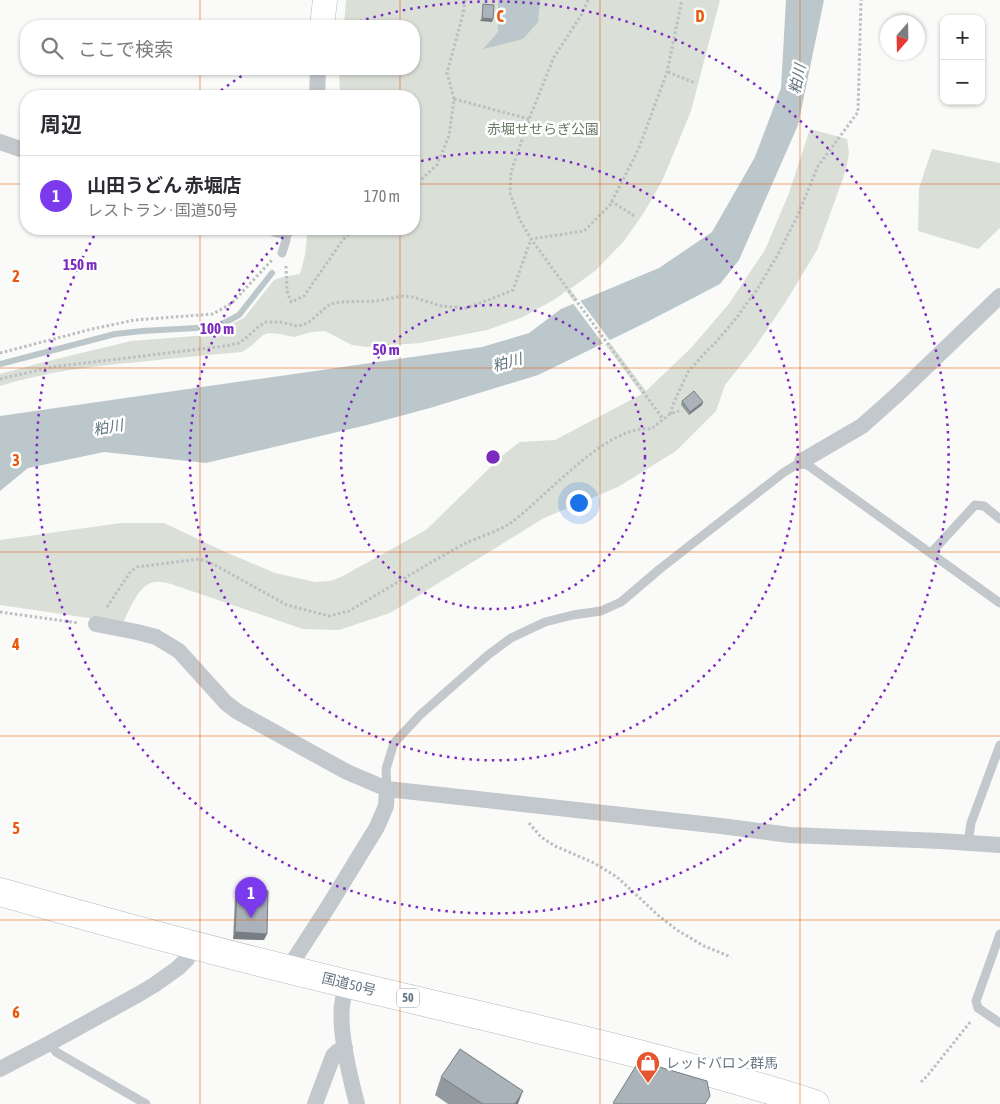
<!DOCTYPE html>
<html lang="ja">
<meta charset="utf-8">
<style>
:root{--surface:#fff;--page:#f2f2f3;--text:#2b2b33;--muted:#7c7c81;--line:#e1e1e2;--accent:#7c3aed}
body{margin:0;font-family:"Asap Condensed","Noto Sans JP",sans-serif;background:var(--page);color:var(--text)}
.controls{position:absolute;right:15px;top:15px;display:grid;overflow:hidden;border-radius:10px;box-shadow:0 1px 4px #0004}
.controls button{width:45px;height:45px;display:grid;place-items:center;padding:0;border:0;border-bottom:1px solid var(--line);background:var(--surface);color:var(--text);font:25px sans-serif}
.compass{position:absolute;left:880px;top:15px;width:45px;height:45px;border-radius:50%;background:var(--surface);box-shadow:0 1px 4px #0004;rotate:200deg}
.you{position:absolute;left:578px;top:502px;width:18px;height:18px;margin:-12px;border:4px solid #fff;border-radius:50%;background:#1a73e8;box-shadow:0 0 0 8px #1a73e833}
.badge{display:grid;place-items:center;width:32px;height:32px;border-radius:50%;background:var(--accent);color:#fff;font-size:16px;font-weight:700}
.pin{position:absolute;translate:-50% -41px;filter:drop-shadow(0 1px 2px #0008)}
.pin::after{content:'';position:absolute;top:26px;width:18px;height:15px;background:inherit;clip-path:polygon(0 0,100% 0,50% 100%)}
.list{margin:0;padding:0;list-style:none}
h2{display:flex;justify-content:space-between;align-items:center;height:65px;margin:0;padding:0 20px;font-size:21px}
h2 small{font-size:16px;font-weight:400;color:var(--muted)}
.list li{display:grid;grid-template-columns:32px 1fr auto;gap:15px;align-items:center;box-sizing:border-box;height:80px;padding:0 20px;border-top:1px solid var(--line)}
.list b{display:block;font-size:19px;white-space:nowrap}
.list p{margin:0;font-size:16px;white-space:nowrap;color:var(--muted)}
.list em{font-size:16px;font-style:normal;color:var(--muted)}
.icon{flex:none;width:28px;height:28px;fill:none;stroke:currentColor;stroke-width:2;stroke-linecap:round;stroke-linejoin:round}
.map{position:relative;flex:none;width:1000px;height:1104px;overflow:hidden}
.search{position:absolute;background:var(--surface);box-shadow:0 1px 4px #0004;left:20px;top:20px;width:400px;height:55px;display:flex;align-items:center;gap:12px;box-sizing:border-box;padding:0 18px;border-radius:20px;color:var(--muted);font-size:19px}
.panel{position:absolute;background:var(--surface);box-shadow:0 1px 4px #0004;left:20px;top:90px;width:400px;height:145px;border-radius:20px}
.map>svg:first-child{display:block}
.green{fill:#dadfd7}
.water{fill:#bbc7cb}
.pier{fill:#fafaf8}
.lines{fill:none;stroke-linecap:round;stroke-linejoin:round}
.stream{stroke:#bbc7cb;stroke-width:6}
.secondary-casing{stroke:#b3babf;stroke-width:25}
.highway-casing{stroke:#b4b9bd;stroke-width:29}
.path{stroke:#bbbfc2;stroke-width:3;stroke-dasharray:2.5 2.5;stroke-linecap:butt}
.lane{stroke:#c3c8cc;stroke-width:9}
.street{stroke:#c3c8cc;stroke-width:16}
.secondary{stroke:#fff;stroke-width:24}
.highway{stroke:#fff;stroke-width:28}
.wall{fill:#929a9f}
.shaded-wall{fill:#777d82}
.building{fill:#aab3b9;stroke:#777d82}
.grid{fill:none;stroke:#e8590c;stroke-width:1;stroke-opacity:0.55}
.ring{fill:none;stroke:#7b2cbf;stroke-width:2.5;stroke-dasharray:2.5 5}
.labels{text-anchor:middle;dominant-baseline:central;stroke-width:5;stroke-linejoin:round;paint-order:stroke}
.shield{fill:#fff;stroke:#939fa8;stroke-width:1}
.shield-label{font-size:12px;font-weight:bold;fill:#657683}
.park-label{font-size:14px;fill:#687a64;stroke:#fff}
.street-label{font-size:14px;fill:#657683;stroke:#fff}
.poi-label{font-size:14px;fill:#657683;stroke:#fff;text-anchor:start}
.water-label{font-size:15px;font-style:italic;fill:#60757c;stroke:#fff}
.grid-label{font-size:16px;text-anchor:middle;font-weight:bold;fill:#e8590c;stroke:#fff;stroke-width:5;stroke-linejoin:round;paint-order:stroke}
.centre{fill:#7b2cbf;stroke:#fff;stroke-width:2.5}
.ring-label{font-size:15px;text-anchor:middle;font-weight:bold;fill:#7b2cbf;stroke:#fff;stroke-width:5;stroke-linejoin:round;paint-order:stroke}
</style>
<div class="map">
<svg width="1000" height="1104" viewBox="0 0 1000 1104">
<rect width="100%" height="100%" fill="#fafaf8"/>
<path class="green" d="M346,0H720L691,111L663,179L645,211L624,241L595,271L570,289L646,391L691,348L728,305L765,250L789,193L810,129L847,139L849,153L846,170L817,250L785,303L755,347L725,385L716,411L676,451L618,487L544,518L390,613L339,630L303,629L171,584C166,583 160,581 155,582C139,583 129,611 123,623L0,605V540L121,523H164L223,551L275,573L315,582L330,581L341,577L426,530L504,454L520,442L555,440L642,394L566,291L557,298L523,317L487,330L420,343L366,347L352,345L325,331L311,332L294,337L280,334L269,333L263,335L251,346L242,352C208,355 173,358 139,362C92,366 45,372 0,386V374L44,362L131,341L208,335L244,318L274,280L283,277L300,274L305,255L307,236L311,229H414V96H340L339,69H414V26H344Z
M932,149L1000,163V228L978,249L918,231L919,188Z"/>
<path class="water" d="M498,0H540L538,22L523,39L483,49L498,32Z
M786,0H824L798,125L739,260L720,284L645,323L538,375L430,408L367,425L206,463L104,452L28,468L0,491V416L482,347L529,333L561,309L659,268L712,232L755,157L781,88Z"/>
<path class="pier" d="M579,299L611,342L604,345L572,302Z"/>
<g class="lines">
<path class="stream" d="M0,364L115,334L142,331L214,327L226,322L239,315L272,273"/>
<g class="secondary-casing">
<path id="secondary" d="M322,26L325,0"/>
</g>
<g class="highway-casing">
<path id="highway" d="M0,892C115,925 231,956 348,984C504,1022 662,1055 815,1104"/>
</g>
<path class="path" d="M588,0L582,14L554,57L529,119L511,172L510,193L520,220L531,239L663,419
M668,72L695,83
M454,99L447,73L463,14L465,0
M414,186L437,165L449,136L454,99L529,119
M611,201L636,217
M286,266L287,291L291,302L304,296L342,241L353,229
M0,353L92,329L135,320L213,314L232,303L272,260
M0,379L52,367L225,346L239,343L247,337L259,326L266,322H280L297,326L303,325L309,322L330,304L340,302L377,301L403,296L413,297L441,306L466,308L491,299L513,290L531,239L584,231L610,205L639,148L667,72L682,0
M670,414L674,402L688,372L702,356L717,341L737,317L758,288L777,256L797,217L818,166L858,112L861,0
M107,607L131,571L137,567L199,559L213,564L287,605L329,616L349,611C387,589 425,565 464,544C478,537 500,531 512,522C546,497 607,424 651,429L670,414L679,411
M0,612L79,623
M529,823L541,837L555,846L594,863L617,877L659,916L677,930L704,946L731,957
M921,1082L928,1075L971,1021"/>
<path class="lane" d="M282,253L286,240L287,229
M931,553L975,505L984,506L1000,519
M387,789L386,769L394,743L420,715L488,655L511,638L545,622L573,615L601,611L621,602L661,568L783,473L802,461L1000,603
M968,843L971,823L1000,745
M1000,934L976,1001L978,1008L1000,1023
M50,1043L56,1052L146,1104"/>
<path class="street" d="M317,96L318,69
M0,142L26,151
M276,229L282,230L288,229
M802,461L862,426L899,393L1000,296
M96,624L137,632L156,637L179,651L226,703L238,712L347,772L387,789L721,826L790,835L941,841L1000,845
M288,969L328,907L377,827L386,806L387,789
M347,984C346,989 344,994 343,999C337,1026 350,1077 357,1104
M0,1069L50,1043L139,994L154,985L178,968L187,959L193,945
M315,1104L333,1056L338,1051L345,1048"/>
<use href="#secondary" class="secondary"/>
<use href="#highway" class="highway"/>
</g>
<path class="wall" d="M682,401L703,402L702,405L689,415L681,405Z
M237,889L264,940L233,939L235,896Z
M441,1077L518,1104H448L435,1095Z"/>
<path class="shaded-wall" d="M482,18L493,19L492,22L480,21Z
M703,402L702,405L689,415L690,412Z
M235,932L267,934L264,940L233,939Z
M523,1091L518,1104H515Z"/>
<path class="building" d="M483,4L494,5L493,19L482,18Z
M694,391L703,402L690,412L682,401Z
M237,889L268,891L267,934L235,932Z
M460,1049L523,1091L515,1104H483L441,1077Z
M639,1061L707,1081L710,1096L705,1104H615L613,1103Z"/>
<path class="grid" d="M200,0V26M400,0V26M600,0V1104M800,0V1104M200,69V96M400,69V96M0,184H26M414,184H1000M200,229V1104M400,229V1104M0,368H1000M0,552H1000M0,736H1000M0,920H1000"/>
<g class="ring">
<circle cx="493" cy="457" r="152"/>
<path d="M414 163A304 304 0 1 1 292 229"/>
<path d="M215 95A456 456 0 0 1 251 70M345 26A456 456 0 1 1 98 229"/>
</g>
<defs>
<g id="shop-pin" transform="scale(1.25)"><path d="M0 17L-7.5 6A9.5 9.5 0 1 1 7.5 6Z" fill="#e4572e" stroke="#fff"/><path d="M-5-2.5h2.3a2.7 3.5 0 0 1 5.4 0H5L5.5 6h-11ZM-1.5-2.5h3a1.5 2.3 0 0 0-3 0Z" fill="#fff"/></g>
</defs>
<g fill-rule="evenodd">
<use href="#shop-pin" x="648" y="1063"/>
</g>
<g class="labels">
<rect class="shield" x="397" y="988.5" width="22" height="19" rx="4"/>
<g class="shield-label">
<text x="408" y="998">50</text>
</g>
<g class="park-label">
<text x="543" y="129">赤堀せせらぎ公園</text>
</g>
<g class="street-label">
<text transform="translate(349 984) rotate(14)">国道50号</text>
</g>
<g class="poi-label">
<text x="666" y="1063">レッドバロン群馬</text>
</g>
<g class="water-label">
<text transform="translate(797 79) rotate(-78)">粕川</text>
<text transform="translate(507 362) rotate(-15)">粕川</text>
<text transform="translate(108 427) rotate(-10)">粕川</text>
</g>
</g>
<g class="grid-label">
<text x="500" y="22">C</text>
<text x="700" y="22">D</text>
<text x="16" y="282">2</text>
<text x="16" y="466">3</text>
<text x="16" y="650">4</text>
<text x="16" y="834">5</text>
<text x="16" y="1018">6</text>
</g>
<circle cx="493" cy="457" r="8" class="centre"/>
<g class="ring-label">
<text x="80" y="270">150 m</text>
<text x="217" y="334">100 m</text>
<text x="386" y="355">50 m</text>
</g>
</svg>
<div class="controls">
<button>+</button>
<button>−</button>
</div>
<svg class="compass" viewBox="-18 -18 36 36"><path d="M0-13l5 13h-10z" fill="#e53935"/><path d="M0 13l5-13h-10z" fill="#7c7c81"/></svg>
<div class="you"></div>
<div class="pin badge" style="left:251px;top:918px">1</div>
<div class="search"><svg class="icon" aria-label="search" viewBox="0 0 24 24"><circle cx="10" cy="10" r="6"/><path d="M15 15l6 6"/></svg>ここで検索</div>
<section class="panel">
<h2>周辺<small></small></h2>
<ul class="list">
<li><span class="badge">1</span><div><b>山田うどん 赤堀店</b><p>レストラン · 国道50号</p></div><em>170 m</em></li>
</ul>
</section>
</div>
